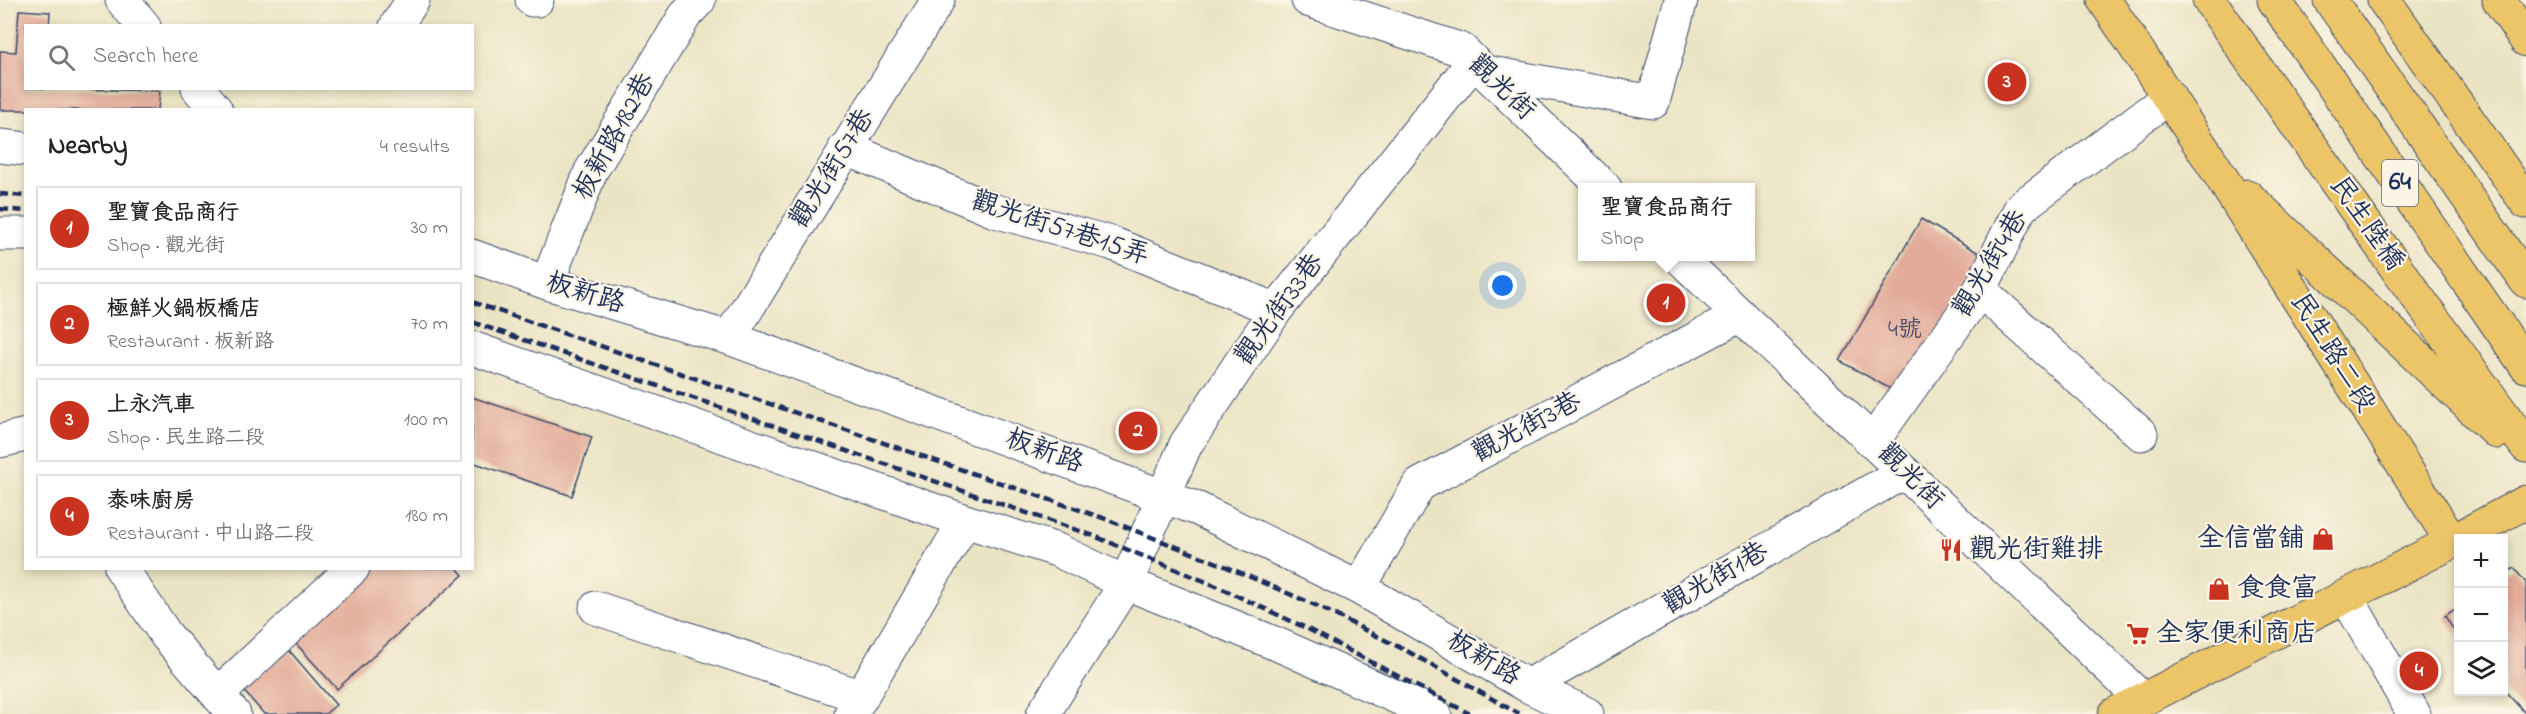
<!DOCTYPE html>
<meta charset="utf-8">
<style>
:root{--surface:#fff;--page:#f2f2f2;--text:#222;--muted:#767676;--line:#e0e0e0;--accent:#c8321e}
body{margin:0;font-family:"Indie Flower","LXGW WenKai TC",sans-serif;background:var(--page);color:var(--text)}
.controls{position:absolute;right:18px;bottom:18px;display:grid;overflow:hidden;border-radius:0px;box-shadow:0 3px 9px #0003}
.controls button{width:54px;height:54px;display:grid;place-items:center;padding:0;border:0;border-bottom:2px solid var(--line);background:var(--surface);color:var(--text);font:30px sans-serif}
.you{position:absolute;left:1503px;top:286px;width:21px;height:21px;margin:-15px;border:4px solid #fff;border-radius:50%;background:#1a73e8;box-shadow:0 0 0 9px #1a73e833}
.badge{display:grid;place-items:center;width:39px;height:39px;border-radius:50%;background:var(--accent);color:#fff;font-size:20px;font-weight:700}
.pin{position:absolute;translate:-50% -50%;border:3px solid #fff;box-shadow:0 2px 6px #0006}
.popup{position:absolute;left:1578px;top:183px;width:177px;height:78px;box-sizing:border-box;display:grid;place-content:center;border-radius:0px;background:var(--surface);filter:drop-shadow(0 2px 4px #0005);font-size:20px;white-space:nowrap;color:var(--muted)}
.popup b{font-size:22px;color:var(--text)}
.popup::after{content:'';position:absolute;left:50%;top:100%;margin-left:-12px;border:12px solid transparent;border-top-color:var(--surface)}
.list{margin:0;padding:0;list-style:none}
h2{display:flex;justify-content:space-between;align-items:center;height:78px;margin:0;padding:0 24px;font-size:26px}
h2 small{font-size:20px;font-weight:400;color:var(--muted)}
.list li{display:grid;grid-template-columns:39px 1fr auto;gap:18px;align-items:center;box-sizing:border-box;height:84px;margin:0 12px 12px;padding:0 12px;border:2px solid var(--line);border-radius:0px}
.list b{display:block;font-size:22px;white-space:nowrap}
.list p{margin:0;font-size:20px;white-space:nowrap;color:var(--muted)}
.list em{font-size:20px;font-style:normal;color:var(--muted)}
.icon{flex:none;width:33px;height:33px;fill:none;stroke:currentColor;stroke-width:2;stroke-linecap:round;stroke-linejoin:round}
.map{position:relative;flex:none;width:2526px;height:714px;overflow:hidden}
.search{position:absolute;background:var(--surface);box-shadow:0 3px 9px #0003;left:24px;top:24px;width:450px;height:66px;display:flex;align-items:center;gap:15px;box-sizing:border-box;padding:0 21px;border-radius:0px;color:var(--muted);font-size:22px}
.panel{position:absolute;background:var(--surface);box-shadow:0 3px 9px #0003;left:24px;top:108px;width:450px;height:462px;border-radius:0px}
.map>svg:first-child{display:block}
.building{fill:#e3ac9a}
.lines{fill:none;stroke-linecap:round;stroke-linejoin:round}
.minor-casing{stroke:#3a4a6d;stroke-width:35}
.major-casing{stroke:#3a4a6d;stroke-width:35}
.highway-casing{stroke:#3a4a6d;stroke-width:35}
.minor{stroke:#fff;stroke-width:33}
.major{stroke:#edc569;stroke-width:33}
.highway{stroke:#edc569;stroke-width:33}
.rail{stroke:#1b2f5e;stroke-width:4.5;stroke-dasharray:9 4.5;stroke-linecap:butt}
.labels{text-anchor:middle;dominant-baseline:central;stroke-width:4.5;stroke-linejoin:round;paint-order:stroke}
.number-label{font-size:24px;fill:#4d4e6d}
.shield{fill:#fcf5e5;stroke:#5e6a86;stroke-width:1.5}
.shield-label{font-size:26px;font-weight:bold;fill:#1b2f5e}
.street-label{font-size:27px;fill:#1b2f5e;stroke:#fcf5e5}
.poi-label{font-size:27px;fill:#1b2f5e;stroke:#fcf5e5;text-anchor:start}
</style>
<div class="map">
<svg width="2526" height="714" viewBox="0 0 2526 714">
<rect width="100%" height="100%" fill="#fcf5e5"/>
<filter id="ink" filterUnits="userSpaceOnUse"><feTurbulence type="fractalNoise" baseFrequency=".0167" numOctaves="2"/><feDisplacementMap in="SourceGraphic" scale="12" xChannelSelector="R" yChannelSelector="G"/><feConvolveMatrix kernelMatrix="1 2 1 2 8 2 1 2 1" color-interpolation-filters="sRGB"/></filter>
<filter id="wash" filterUnits="userSpaceOnUse"><feTurbulence type="fractalNoise" baseFrequency=".008" numOctaves="4" result="noise"/><feDisplacementMap in="SourceGraphic" scale="24" xChannelSelector="R" yChannelSelector="G"/><feGaussianBlur stdDeviation="1.35" result="paint"/><feColorMatrix in="noise" values="0 0 0 0 0 0 0 0 0 0 0 0 0 0 0 0 0 1.4 0 .05"/><feComposite in="paint" operator="in"/></filter>
<g filter="url(#wash)">
<rect width="100%" height="100%" fill="#ebe4c4"/>
<g id="blocks">
<path class="building" d="M19,10L50,12L49,26H26V88L160,91L158,110H0V51L16,52Z
M1921,219L1984,256L1903,396L1840,361Z
M472,397L592,437L572,496L472,462Z
M371,568H457L463,575L337,689L292,639Z
M2514,568L2526,583V714L2504,690V575Z
M2458,607V637L2445,616Z
M288,649L336,705L325,714H264L242,689Z"/>
</g>
</g>
<g filter="url(#ink)">
<use href="#blocks" fill-opacity="0" stroke="#3a4a6d" stroke-width="1.5"/>
<g class="lines">
<g class="minor-casing">
<path id="minor" d="M122,0L144,26
M532,0H537
M1308,0L1462,50L1605,188
M396,26L413,0
M1485,72L1653,102L1681,0
M198,88L216,110
M0,146L26,149
M845,148L995,211L1111,243L1276,310
M0,234H26
M472,256L547,283L729,338L1198,509L1359,588L1528,686L1587,714
M1678,256L2142,699
M547,283L591,171L686,14L699,0
M1980,290L2141,434
M729,338L938,0
M472,348L965,521L1057,550L1126,583L1279,645L1435,714
M0,441L26,435
M1873,441L1980,290L2021,207L2169,97
M121,568L166,635L234,714
M1359,588L1419,485L1739,316
M2347,598L2414,714
M596,608L862,697
M1528,686L1904,472
M218,694L353,568
M851,714L965,521
M1043,714L1126,583L1186,444L1276,310L1474,61"/>
</g>
<g class="major-casing">
<path id="major" d="M2104,0L2213,164L2452,542
M2209,0L2402,276L2526,446
M2384,0L2526,202
M2499,0L2526,40
M2247,196L2497,432
M2459,538L2526,502
M2115,714L2458,539"/>
</g>
<g class="highway-casing">
<path id="highway" d="M2274,0L2526,366
M2330,0L2526,281"/>
</g>
<use href="#minor" class="minor"/>
<use href="#major" class="major"/>
<use href="#highway" class="highway"/>
<path class="rail" d="M0,194L26,196
M0,209L26,211
M472,302L1103,518L1220,564L1315,605L1407,651L1519,714
M472,322L1094,536L1214,585L1306,628L1470,714"/>
</g>
</g>
<defs>
<g id="shop-bare" transform="scale(1.8)"><path d="M-5-2.5h2.3a2.7 3.5 0 0 1 5.4 0H5L5.5 6h-11ZM-1.5-2.5h3a1.5 2.3 0 0 0-3 0Z" fill="#c8321e" stroke="#fcf5e5" stroke-width="2.5" paint-order="stroke"/></g>
<g id="restaurant-bare" transform="scale(1.8)"><path d="M-5-6h1v4h1v-4h1v4h1v-4h1v5L-1.5 .5V6h-2V.5L-5-1ZM5-6V6H3V1.5H1.5Q1.5-4 5-6Z" fill="#c8321e" stroke="#fcf5e5" stroke-width="2.5" paint-order="stroke"/></g>
<g id="supermarket-bare" transform="scale(1.8)"><path d="M-6-5.5h2.5l.6 2H6L4.5 2H-2.5L-4.4-4H-6ZM-1.5 3.2a1.3 1.3 0 1 0 .1 0ZM3 3.2a1.3 1.3 0 1 0 .1 0Z" fill="#c8321e" stroke="#fcf5e5" stroke-width="2.5" paint-order="stroke"/></g>
</defs>
<g fill-rule="evenodd">
<use href="#shop-bare" x="2323" y="539"/>
<use href="#restaurant-bare" x="1951" y="550"/>
<use href="#shop-bare" x="2219" y="589"/>
<use href="#supermarket-bare" x="2138" y="634"/>
</g>
<g class="labels">
<g class="number-label">
<text x="1905" y="330">4號</text>
</g>
<rect class="shield" x="2382" y="160" width="36" height="46" rx="4.5"/>
<g class="shield-label">
<text x="2400" y="183">64</text>
</g>
<g class="street-label">
<text transform="translate(1501 88) rotate(44)">觀光街</text>
<text transform="translate(615 137) rotate(-61)">板新路182巷</text>
<text transform="translate(833 169) rotate(-58)">觀光街57巷</text>
<text transform="translate(2366 224) rotate(55)">民生陸橋</text>
<text transform="translate(1060 229) rotate(18)">觀光街57巷15弄</text>
<text transform="translate(1991 264) rotate(-59)">觀光街4巷</text>
<text transform="translate(585 294) rotate(17)">板新路</text>
<text transform="translate(1280 310) rotate(-54)">觀光街33巷</text>
<text transform="translate(2332 353) rotate(58)">民生路二段</text>
<text transform="translate(1527 428) rotate(-28)">觀光街3巷</text>
<text transform="translate(1044 452) rotate(20)">板新路</text>
<text transform="translate(1910 477) rotate(45)">觀光街</text>
<text transform="translate(1716 579) rotate(-30)">觀光街1巷</text>
<text transform="translate(1483 659) rotate(31)">板新路</text>
</g>
<g class="poi-label">
<text x="2305" y="539" text-anchor="end">全信當舖</text>
<text x="1969" y="550">觀光街雞排</text>
<text x="2237" y="589">食食富</text>
<text x="2156" y="634">全家便利商店</text>
</g>
</g>
</svg>
<div class="controls">
<button>+</button>
<button>−</button>
<button><svg class="icon" aria-label="layers" viewBox="0 0 24 24"><path d="M12 4l9 5-9 5-9-5zM3 14l9 5 9-5"/></svg></button>
</div>
<div class="you"></div>
<div class="pin badge" style="left:1666px;top:303px">1</div>
<div class="popup"><b>聖寶食品商行</b>Shop</div>
<div class="pin badge" style="left:1138px;top:431px">2</div>
<div class="pin badge" style="left:2007px;top:82px">3</div>
<div class="pin badge" style="left:2419px;top:671px">4</div>
<div class="search"><svg class="icon" aria-label="search" viewBox="0 0 24 24"><circle cx="10" cy="10" r="6"/><path d="M15 15l6 6"/></svg>Search here</div>
<section class="panel">
<h2>Nearby<small>4 results</small></h2>
<ul class="list">
<li><span class="badge">1</span><div><b>聖寶食品商行</b><p>Shop · 觀光街</p></div><em>30 m</em></li>
<li><span class="badge">2</span><div><b>極鮮火鍋板橋店</b><p>Restaurant · 板新路</p></div><em>70 m</em></li>
<li><span class="badge">3</span><div><b>上永汽車</b><p>Shop · 民生路二段</p></div><em>100 m</em></li>
<li><span class="badge">4</span><div><b>泰味廚房</b><p>Restaurant · 中山路二段</p></div><em>180 m</em></li>
</ul>
</section>
</div>
